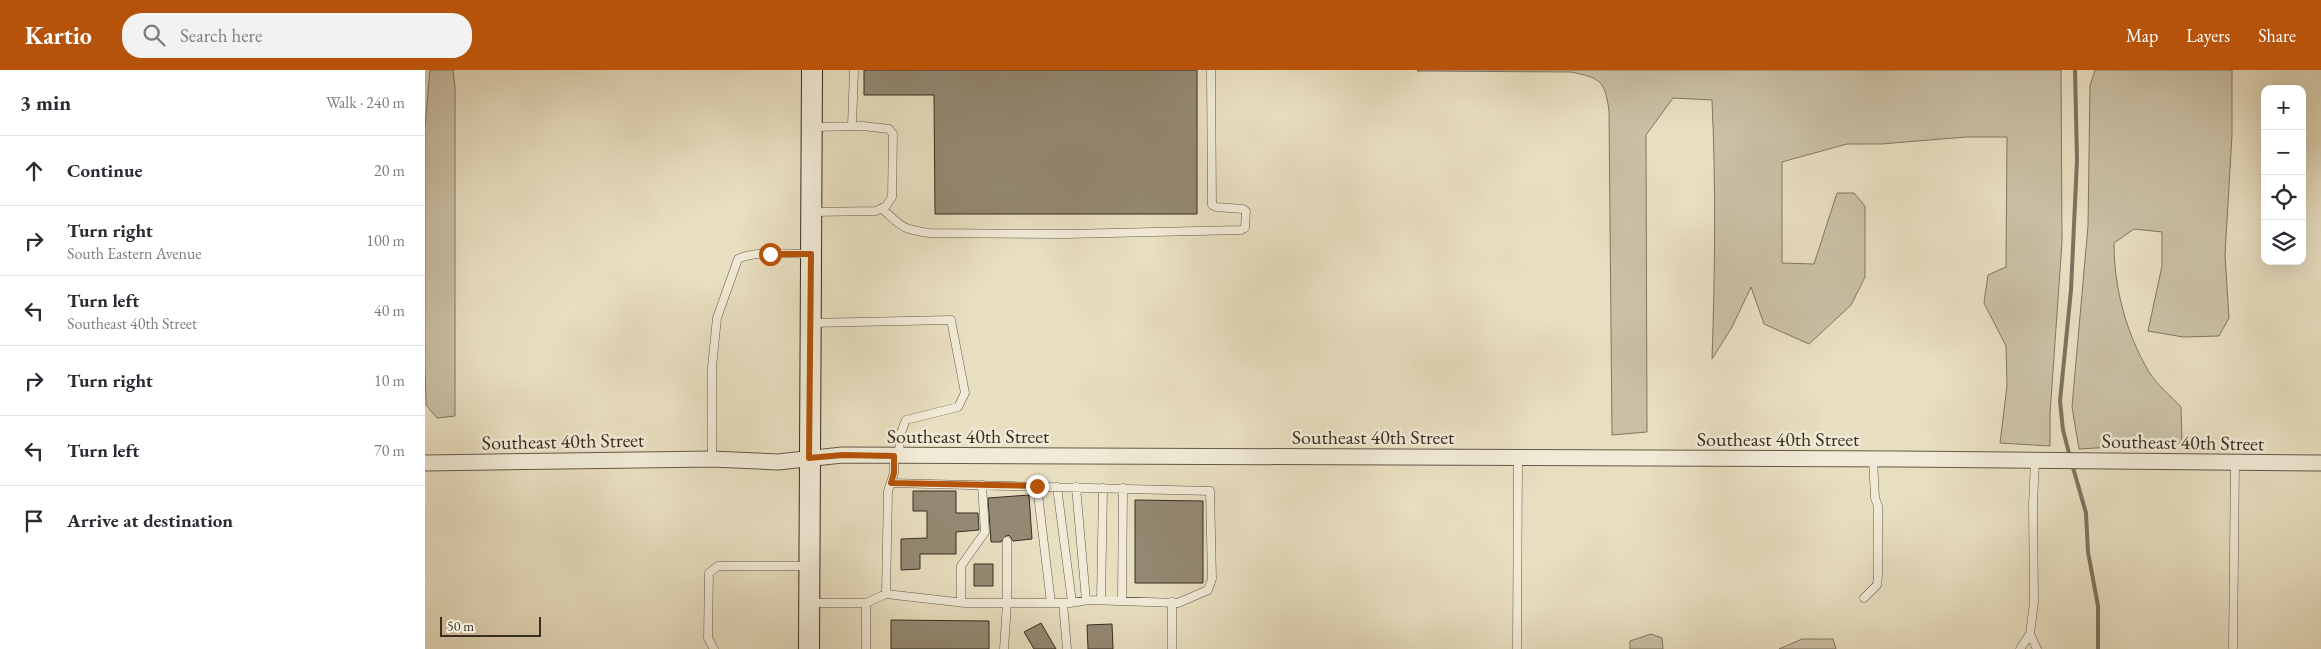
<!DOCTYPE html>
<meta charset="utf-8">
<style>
:root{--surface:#fff;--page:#f2f2f3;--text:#2b2b33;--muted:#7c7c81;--line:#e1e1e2;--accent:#b45309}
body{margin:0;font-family:"EB Garamond",serif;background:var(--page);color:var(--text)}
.controls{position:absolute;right:15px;top:15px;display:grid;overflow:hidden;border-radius:10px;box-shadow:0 5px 20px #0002}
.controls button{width:45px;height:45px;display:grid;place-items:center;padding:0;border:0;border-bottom:1px solid var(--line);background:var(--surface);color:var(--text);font:25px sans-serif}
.scale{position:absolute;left:15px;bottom:12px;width:101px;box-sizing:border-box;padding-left:5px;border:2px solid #392d20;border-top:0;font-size:14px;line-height:18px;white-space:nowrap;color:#392d20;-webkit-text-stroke:4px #f0ead6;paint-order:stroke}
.stop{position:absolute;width:15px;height:15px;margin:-11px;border:4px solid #b45309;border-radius:50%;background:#fff}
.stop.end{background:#b45309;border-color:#fff;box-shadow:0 1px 5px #0008}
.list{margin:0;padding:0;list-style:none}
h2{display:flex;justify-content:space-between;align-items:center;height:65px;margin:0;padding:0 20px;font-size:21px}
h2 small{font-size:16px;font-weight:400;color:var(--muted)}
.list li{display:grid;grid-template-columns:32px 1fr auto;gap:15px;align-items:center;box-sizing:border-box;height:70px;padding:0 20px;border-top:1px solid var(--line)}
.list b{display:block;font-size:19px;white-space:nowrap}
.list p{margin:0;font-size:16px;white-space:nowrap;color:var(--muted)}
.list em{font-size:16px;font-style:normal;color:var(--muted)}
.icon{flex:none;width:28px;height:28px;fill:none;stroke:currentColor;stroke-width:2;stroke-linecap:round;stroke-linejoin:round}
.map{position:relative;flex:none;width:1896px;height:579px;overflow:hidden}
header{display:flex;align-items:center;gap:30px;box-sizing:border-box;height:70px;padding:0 25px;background:var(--accent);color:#fff}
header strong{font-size:24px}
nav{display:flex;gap:28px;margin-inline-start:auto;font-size:18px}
.search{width:350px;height:45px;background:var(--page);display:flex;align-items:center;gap:12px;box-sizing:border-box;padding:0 18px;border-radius:20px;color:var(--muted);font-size:19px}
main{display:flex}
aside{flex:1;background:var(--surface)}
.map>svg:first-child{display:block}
.green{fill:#cac0a5;stroke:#827662}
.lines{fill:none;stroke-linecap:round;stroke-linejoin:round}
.stream{stroke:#7e7360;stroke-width:4}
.building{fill:#948973;stroke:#392d20}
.lane-casing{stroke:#655948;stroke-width:9}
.street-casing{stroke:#655948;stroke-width:17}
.secondary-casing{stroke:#392d20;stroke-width:22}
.lane{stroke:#f0ead6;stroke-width:8}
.street{stroke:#f0ead6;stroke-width:15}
.secondary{stroke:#f0ead6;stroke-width:20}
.route{stroke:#b45309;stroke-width:6}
.labels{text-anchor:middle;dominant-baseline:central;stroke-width:5;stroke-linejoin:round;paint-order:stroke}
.street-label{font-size:20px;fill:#392d20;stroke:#f0ead6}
</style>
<header>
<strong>Kartio</strong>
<div class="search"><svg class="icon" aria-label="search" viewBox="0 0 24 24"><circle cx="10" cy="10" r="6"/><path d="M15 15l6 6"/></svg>Search here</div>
<nav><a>Map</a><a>Layers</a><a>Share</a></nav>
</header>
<main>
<aside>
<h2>3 min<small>Walk · 240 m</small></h2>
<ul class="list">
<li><svg class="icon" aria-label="ahead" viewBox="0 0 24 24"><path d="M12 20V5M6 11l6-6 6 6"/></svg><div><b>Continue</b></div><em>20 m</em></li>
<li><svg class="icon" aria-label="right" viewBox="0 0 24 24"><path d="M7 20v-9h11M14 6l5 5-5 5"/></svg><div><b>Turn right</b><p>South Eastern Avenue</p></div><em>100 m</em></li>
<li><svg class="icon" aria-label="left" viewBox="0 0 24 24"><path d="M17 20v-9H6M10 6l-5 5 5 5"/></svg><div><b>Turn left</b><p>Southeast 40th Street</p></div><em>40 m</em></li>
<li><svg class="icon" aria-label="right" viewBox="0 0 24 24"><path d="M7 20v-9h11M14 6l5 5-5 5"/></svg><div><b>Turn right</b></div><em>10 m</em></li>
<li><svg class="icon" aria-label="left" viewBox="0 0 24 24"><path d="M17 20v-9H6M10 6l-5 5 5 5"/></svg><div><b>Turn left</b></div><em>70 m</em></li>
<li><svg class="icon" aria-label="arrive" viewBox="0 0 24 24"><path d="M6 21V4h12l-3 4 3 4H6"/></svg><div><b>Arrive at destination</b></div></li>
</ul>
</aside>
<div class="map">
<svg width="1896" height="579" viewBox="0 0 1896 579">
<rect width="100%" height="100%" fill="#e8dec0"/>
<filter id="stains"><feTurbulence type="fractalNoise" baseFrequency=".004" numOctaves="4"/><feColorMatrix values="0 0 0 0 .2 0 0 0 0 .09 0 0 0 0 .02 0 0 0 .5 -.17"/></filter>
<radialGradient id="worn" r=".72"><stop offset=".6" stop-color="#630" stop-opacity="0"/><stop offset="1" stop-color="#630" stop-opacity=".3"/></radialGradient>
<path class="green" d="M5,0H28L30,17V346L12,348L1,335L0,295V56Z
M998,0H1636L1637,172L1625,344V376L1575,373L1582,316L1581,276L1559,233L1563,205L1581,197L1582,67H1541L1456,74H1422L1357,92V193L1389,194L1412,123H1429L1440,136V207L1426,235L1384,274L1339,254L1326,217L1307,257L1287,289C1290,203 1291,116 1287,30L1248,28L1221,65L1222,362L1187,365L1184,41C1180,11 1176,8 1146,2L992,1Z
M1670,0H1807V65L1800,185L1804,248L1794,266L1758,267L1723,261L1737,196V162L1709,159L1689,173C1689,218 1701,263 1724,302C1732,315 1746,326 1756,337L1757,373L1654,379L1647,337L1663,156L1665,16Z
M1226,564L1237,568L1238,579H1205V571Z
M1377,569H1408L1411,579H1354Z"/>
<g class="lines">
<path class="stream" d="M1645,387L1638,360L1635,331L1646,220L1652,90L1650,0
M1647,394L1661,443L1663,482L1673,536V579"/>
</g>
<path class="building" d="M439,0H772V144H510L509,25H439Z
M488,421H531V443H553L554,460L531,462V484H495V499L476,500V469L502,468V441H488Z
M604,425L607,469L588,471L585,466L582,465L576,472H566L563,428Z
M710,430L778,431V513H710Z
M549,494H568V516H549Z
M466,550L564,551V579H466Z
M616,553L631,579H609L599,562Z
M687,554L688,579H663L662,555Z"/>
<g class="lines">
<g class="lane-casing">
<path id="lane" d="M427,56L429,0
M387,57L438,56L464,59L468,64L467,127L461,136L451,141L388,142
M457,139C478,157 476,159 504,163L642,164L816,160L820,158L821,141L818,139L791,137L787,135L786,0
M386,253L526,250L540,323L533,337L481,350L475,365L474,386
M287,389V297L292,248L313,189C329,180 366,184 384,184
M612,416L626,533
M632,417L647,532
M651,417L661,530
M461,524L540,533H645L664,530L753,533L783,520L787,509L785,421L466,413
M1439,528L1452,515L1453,505V436L1450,428L1448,389
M676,530L678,418
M697,531L698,418
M536,532V496L560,462L557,415
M747,532V579
M385,533H441V579
M441,533L461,524L463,421L469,403V386
M638,533L642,579
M1605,564L1612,579
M1808,577L1810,392
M289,579L283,568L284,503L293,496H383
M579,579L582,533V471
M1092,579L1093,388
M1595,579L1605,564L1609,532L1608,434L1610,390"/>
</g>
<g class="street-casing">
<path id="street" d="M0,393L287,389L353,392L417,385L1475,389L1896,393"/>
</g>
<g class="secondary-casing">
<path id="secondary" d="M384,579L387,0"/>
</g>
<use href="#lane" class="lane"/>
<use href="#street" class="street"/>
<use href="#secondary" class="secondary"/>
</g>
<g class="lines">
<path class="route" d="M345,184H386L384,388L418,385L469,386V403L466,413L612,416"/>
</g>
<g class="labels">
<g class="street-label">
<text x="543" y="366">Southeast 40th Street</text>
<text x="948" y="367">Southeast 40th Street</text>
<text x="1353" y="369">Southeast 40th Street</text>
<text transform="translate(138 371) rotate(-1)">Southeast 40th Street</text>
<text transform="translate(1758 372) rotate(1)">Southeast 40th Street</text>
</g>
</g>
<rect width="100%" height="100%" filter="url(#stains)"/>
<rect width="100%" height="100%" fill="url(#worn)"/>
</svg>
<div class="controls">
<button>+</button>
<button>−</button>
<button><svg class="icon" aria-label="locate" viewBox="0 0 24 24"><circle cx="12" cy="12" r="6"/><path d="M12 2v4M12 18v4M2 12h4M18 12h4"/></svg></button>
<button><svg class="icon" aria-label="layers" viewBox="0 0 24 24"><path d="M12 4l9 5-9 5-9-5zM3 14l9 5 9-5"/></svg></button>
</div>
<div class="scale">50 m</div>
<div class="stop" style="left:345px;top:184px"></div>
<div class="stop end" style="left:612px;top:416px"></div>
</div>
</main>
